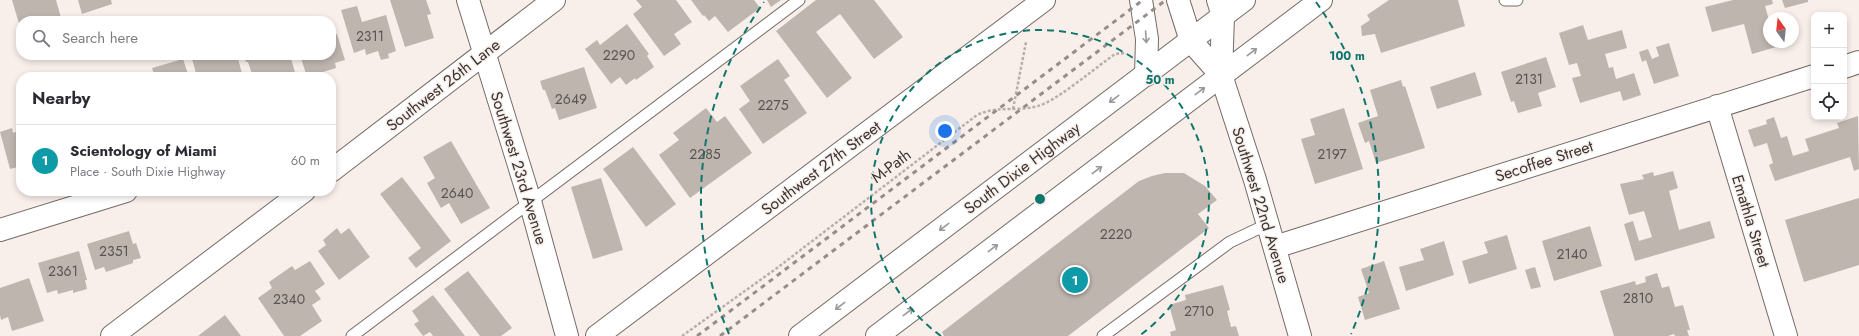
<!DOCTYPE html>
<meta charset="utf-8">
<style>
:root{--surface:#fff;--page:#f2f2f3;--text:#2b2b33;--muted:#7c7c81;--line:#e1e1e2;--accent:#a86c2f}
body{margin:0;font-family:Jost,sans-serif;background:var(--page);color:var(--text)}
.controls{position:absolute;right:12px;top:12px;display:grid;overflow:hidden;border-radius:8px;box-shadow:0 2px 6px #0003}
.controls button{width:36px;height:36px;display:grid;place-items:center;padding:0;border:0;border-bottom:1px solid var(--line);background:var(--surface);color:var(--text);font:20px sans-serif}
.compass{position:absolute;left:1763px;top:12px;width:36px;height:36px;border-radius:50%;background:var(--surface);box-shadow:0 2px 6px #0003;rotate:345deg}
.you{position:absolute;left:945px;top:131px;width:14px;height:14px;margin:-10px;border:3px solid #fff;border-radius:50%;background:#1a73e8;box-shadow:0 0 0 6px #1a73e833}
.badge{display:grid;place-items:center;width:26px;height:26px;border-radius:50%;background:var(--accent);color:#fff;font-size:13px;font-weight:700}
.pin{position:absolute;translate:-50% -50%;border:2px solid #fff;box-shadow:0 1px 4px #0006}
.list{margin:0;padding:0;list-style:none}
h2{display:flex;justify-content:space-between;align-items:center;height:52px;margin:0;padding:0 16px;font-size:17px}
h2 small{font-size:13px;font-weight:400;color:var(--muted)}
.list li{display:grid;grid-template-columns:26px 1fr auto;gap:12px;align-items:center;box-sizing:border-box;height:72px;padding:0 16px;border-top:1px solid var(--line)}
.list b{display:block;font-size:15px;white-space:nowrap}
.list p{margin:0;font-size:13px;white-space:nowrap;color:var(--muted)}
.list em{font-size:13px;font-style:normal;color:var(--muted)}
.icon{flex:none;width:22px;height:22px;fill:none;stroke:currentColor;stroke-width:2;stroke-linecap:round;stroke-linejoin:round}
.map{position:relative;flex:none;width:1859px;height:336px;overflow:hidden}
.search{position:absolute;background:var(--surface);box-shadow:0 2px 6px #0003;left:16px;top:16px;width:320px;height:44px;display:flex;align-items:center;gap:10px;box-sizing:border-box;padding:0 14px;border-radius:16px;color:var(--muted);font-size:15px}
.panel{position:absolute;background:var(--surface);box-shadow:0 2px 6px #0003;left:16px;top:72px;width:320px;height:124px;border-radius:16px}
.map>svg:first-child{display:block}
.building{fill:#beb5af}
.lines{fill:none;stroke-linecap:round;stroke-linejoin:round}
.service-casing{stroke:#746b67;stroke-width:13}
.minor-casing{stroke:#746b67;stroke-width:24}
.tertiary-casing{stroke:#746b67;stroke-width:24}
.secondary-casing{stroke:#746b67;stroke-width:24}
.trunk-casing{stroke:#746b67;stroke-width:24}
.path{stroke:#b7afab;stroke-width:2.5;stroke-dasharray:3 2;stroke-linecap:butt}
.service{stroke:#fff;stroke-width:11}
.minor{stroke:#fff;stroke-width:22}
.tertiary{stroke:#fff;stroke-width:22}
.secondary{stroke:#fff;stroke-width:22}
.trunk{stroke:#fff;stroke-width:22}
.rail{stroke:#948d8a;stroke-width:3;stroke-dasharray:5 5;stroke-linecap:butt}
.oneway{stroke:#9c9a99}
.ring{fill:none;stroke:#0f766e;stroke-width:2;stroke-dasharray:7 5}
.labels{text-anchor:middle;dominant-baseline:central;stroke-width:3;stroke-linejoin:round;paint-order:stroke}
.number-label{font-size:14px;fill:#5a5452}
.street-label{font-size:16px;fill:#383433;stroke:#f9efea}
.centre{fill:#0f766e;stroke:#f9efea;stroke-width:2}
.ring-label{font-size:12px;text-anchor:middle;font-weight:bold;fill:#0f766e;stroke:#f9efea;stroke-width:3;stroke-linejoin:round;paint-order:stroke}
</style>
<div class="map">
<svg width="1859" height="336" viewBox="0 0 1859 336">
<rect width="100%" height="100%" fill="#f9efea"/>
<path class="building" d="M12,0H56L62,21H21V30Z
M78,0H111L112,4L82,14Z
M390,0H426L431,14L427,15L434,38L405,47Z
M636,0H676L692,22L674,34L681,44L664,56L633,14L642,7Z
M691,0H754L760,8L728,32L715,16L709,21L704,15L703,16Z
M767,0H781L771,7Z
M816,0H874L903,37L874,59L840,14L816,32L852,78L827,98L776,31Z
M1389,0H1458L1465,26L1381,53L1375,34L1362,36L1361,26L1370,20L1367,15Z
M1733,0H1772L1773,4L1765,6L1769,20V42H1775L1776,47L1752,54L1744,24L1712,32L1705,7Z
M1782,0H1808V2L1785,8Z
M357,6L362,22L386,15L396,51L388,54L389,58L381,60L378,51L366,55L365,49L354,53L341,10Z
M627,24L649,54L647,56L654,67L636,80L635,78L626,85L620,77L611,84L585,49L597,40L600,45Z
M1583,25L1588,40L1622,30L1627,48L1605,54L1609,68L1613,67L1616,79L1634,73L1641,95L1623,101L1620,91L1580,103L1572,78L1581,76L1577,63L1569,65L1559,33Z
M337,34L345,60L335,63L336,68L307,77L300,55H331V36Z
M1669,43L1679,76L1654,84L1646,60L1642,62L1639,52L1648,49L1652,59L1659,56L1656,47Z
M191,55H237L243,77H197Z
M244,55H290L296,76L253,77L248,62H246Z
M1546,57L1556,87L1538,93L1542,106L1518,113L1514,101L1511,102L1501,72Z
M183,59L189,77H155L152,68Z
M778,59L790,76L784,80L807,113L763,144L739,109L750,101L740,86Z
M584,67L597,108L559,120L555,108L552,109L545,90H543L540,81Z
M1475,72L1482,95L1437,109L1430,87Z
M1401,80L1403,87L1405,86L1425,148L1376,163L1369,141L1365,143L1358,123L1378,116L1370,90Z
M706,108L717,122L725,116L752,153L690,198L659,155L679,140L673,133Z
M1344,108L1363,169L1315,184L1301,139L1315,135L1310,119Z
M1858,116L1859,169L1854,171L1850,157L1775,181L1769,165L1773,163L1767,143L1754,147L1748,130L1767,124L1766,120L1774,117L1781,138L1787,136L1793,156L1809,151L1805,139L1839,128L1837,123Z
M12,128L13,133L21,130V166L10,169L0,132Z
M451,141L490,208L461,224L449,203L441,208L427,183L435,178L423,157Z
M633,147L676,204L646,227L603,169Z
M1673,171L1678,188L1669,191L1679,230L1710,221L1715,238L1635,261L1624,224L1633,221L1639,241L1652,237L1644,211L1629,215L1620,184L1644,179L1642,175L1653,172L1654,176Z
M1165,173H1184L1205,186L1217,200L1198,214L1209,228L1068,336H944L942,332L1139,181L1152,176Z
M402,177L451,241L416,268L408,258L421,248L380,194Z
M601,178L623,250L593,259L571,187Z
M1859,198V265L1804,282L1785,220Z
M1590,226L1602,266L1554,281L1542,241Z
M337,228L341,234L349,228L370,257L339,280L318,251L326,245L323,240Z
M129,231L133,244L136,243L141,258L133,260V263L106,272L104,267L95,270L87,244Z
M1507,235L1517,269L1469,284L1462,261L1488,253L1484,242Z
M1444,241L1454,275L1406,291L1399,267L1424,260L1420,249Z
M79,251L87,280H85L87,289L73,293V290L58,294L57,290L47,293L38,263Z
M310,261L325,284L315,291L321,299L312,305L322,321L300,336H284L258,298L272,288L269,282L292,266L295,270Z
M1384,261L1400,309L1365,320L1358,297L1369,293L1361,269Z
M1535,267L1541,287L1531,289L1525,270Z
M468,271L512,328L501,336H480L444,289Z
M1657,273L1662,288L1669,286L1675,307L1683,305L1690,330H1687L1689,336H1675L1674,334L1668,336H1614L1600,291L1635,281L1636,285L1646,282L1645,277Z
M29,278L44,321L12,331L8,317L1,320L0,315V288Z
M1223,285L1230,310L1227,311L1231,327L1236,326L1239,336H1171L1170,332L1176,330L1169,305L1186,300L1185,295Z
M433,295L465,336H433L430,332L423,336L414,324L419,321L412,311Z
M225,315L241,336H198Z"/>
<g class="lines">
<g class="service-casing">
<path id="service" d="M1505,0H1517
M352,336L799,0
M1103,336L1230,242L1268,224"/>
</g>
<g class="minor-casing">
<path id="minor" d="M468,0L530,201L567,336
M1844,67L1859,62
M1717,106L1786,336
M331,171L554,0
M0,230L126,191
M1275,247L1814,76
M112,336L304,191
M597,336L1044,0"/>
</g>
<g class="tertiary-casing">
<path id="tertiary" d="M1221,75L1255,180L1300,336"/>
</g>
<g class="secondary-casing">
<path id="secondary" d="M1178,0L1191,41L1221,75
M1218,0L1223,16L1221,75"/>
</g>
<g class="trunk-casing">
<path id="trunk" d="M1141,0L1147,39L1146,75
M800,336L1244,0
M877,336L1321,0"/>
</g>
<path class="path" d="M1013,109L1026,42
M682,336L777,268L977,115C999,105 1016,112 1038,106C1056,101 1090,72 1107,60L1115,54L1125,53"/>
<use href="#service" class="service"/>
<use href="#minor" class="minor"/>
<use href="#tertiary" class="tertiary"/>
<use href="#secondary" class="secondary"/>
<use href="#trunk" class="trunk"/>
<path class="rail" d="M697,336L1143,0
M720,336L1166,0"/>
</g>
<defs><path id="oneway-shaft" d="M-6 0H5M1.5-3L5.5 0L1.5 3" fill="none" stroke-width="1.6" stroke-linecap="round" stroke-linejoin="round"/></defs>
<g class="oneway">
<use href="#oneway-shaft" transform="translate(1146 37) rotate(86)"/>
<use href="#oneway-shaft" transform="translate(1252 52) rotate(-37)"/>
<use href="#oneway-shaft" transform="translate(1200 91) rotate(-37)"/>
<use href="#oneway-shaft" transform="translate(1114 99) rotate(143)"/>
<use href="#oneway-shaft" transform="translate(1097 170) rotate(-37)"/>
<use href="#oneway-shaft" transform="translate(944 227) rotate(143)"/>
<use href="#oneway-shaft" transform="translate(993 248) rotate(-37)"/>
<use href="#oneway-shaft" transform="translate(840 306) rotate(143)"/>
<use href="#oneway-shaft" transform="translate(908 312) rotate(-37)"/>
</g>
<g class="ring">
<path d="M941 336A169 169 0 1 1 1139 336"/>
<path d="M729 334A339 339 0 0 1 764 2M1316 2A339 339 0 0 1 1351 334"/>
</g>
<g class="labels">
<g class="number-label">
<text x="370" y="36">2311</text>
<text x="619" y="55">2290</text>
<text x="1529" y="79">2131</text>
<text x="571" y="99">2649</text>
<text x="773" y="105">2275</text>
<text x="705" y="154">2285</text>
<text x="1332" y="154">2197</text>
<text x="457" y="193">2640</text>
<text x="1116" y="234">2220</text>
<text x="114" y="251">2351</text>
<text x="1572" y="254">2140</text>
<text x="63" y="271">2361</text>
<text x="1638" y="298">2810</text>
<text x="289" y="299">2340</text>
<text x="1199" y="311">2710</text>
</g>
<g class="street-label">
<text transform="translate(443 85) rotate(-38)">Southwest 26th Lane</text>
<text transform="translate(1544 161) rotate(-18)">Secoffee Street</text>
<text transform="translate(891 166) rotate(-37)">M-Path</text>
<text transform="translate(519 168) rotate(73)">Southwest 23rd Avenue</text>
<text transform="translate(821 168) rotate(-37)">Southwest 27th Street</text>
<text transform="translate(1022 168) rotate(-37)">South Dixie Highway</text>
<text transform="translate(1261 205) rotate(73)">Southwest 22nd Avenue</text>
<text transform="translate(1751 221) rotate(73)">Emathla Street</text>
</g>
</g>
<circle cx="1040" cy="199" r="6" class="centre"/>
<g class="ring-label">
<text x="1347" y="60">100 m</text>
<text x="1160" y="84">50 m</text>
</g>
</svg>
<div class="controls">
<button>+</button>
<button>−</button>
<button><svg class="icon" aria-label="locate" viewBox="0 0 24 24"><circle cx="12" cy="12" r="6"/><path d="M12 2v4M12 18v4M2 12h4M18 12h4"/></svg></button>
</div>
<svg class="compass" viewBox="-18 -18 36 36"><path d="M0-13l5 13h-10z" fill="#e53935"/><path d="M0 13l5-13h-10z" fill="#7c7c81"/></svg>
<div class="you"></div>
<div class="pin badge" style="left:1075px;top:280px;background:#0f9aa8">1</div>
<div class="search"><svg class="icon" aria-label="search" viewBox="0 0 24 24"><circle cx="10" cy="10" r="6"/><path d="M15 15l6 6"/></svg>Search here</div>
<section class="panel">
<h2>Nearby<small></small></h2>
<ul class="list">
<li><span class="badge" style="background:#0f9aa8">1</span><div><b>Scientology of Miami</b><p>Place · South Dixie Highway</p></div><em>60 m</em></li>
</ul>
</section>
</div>
